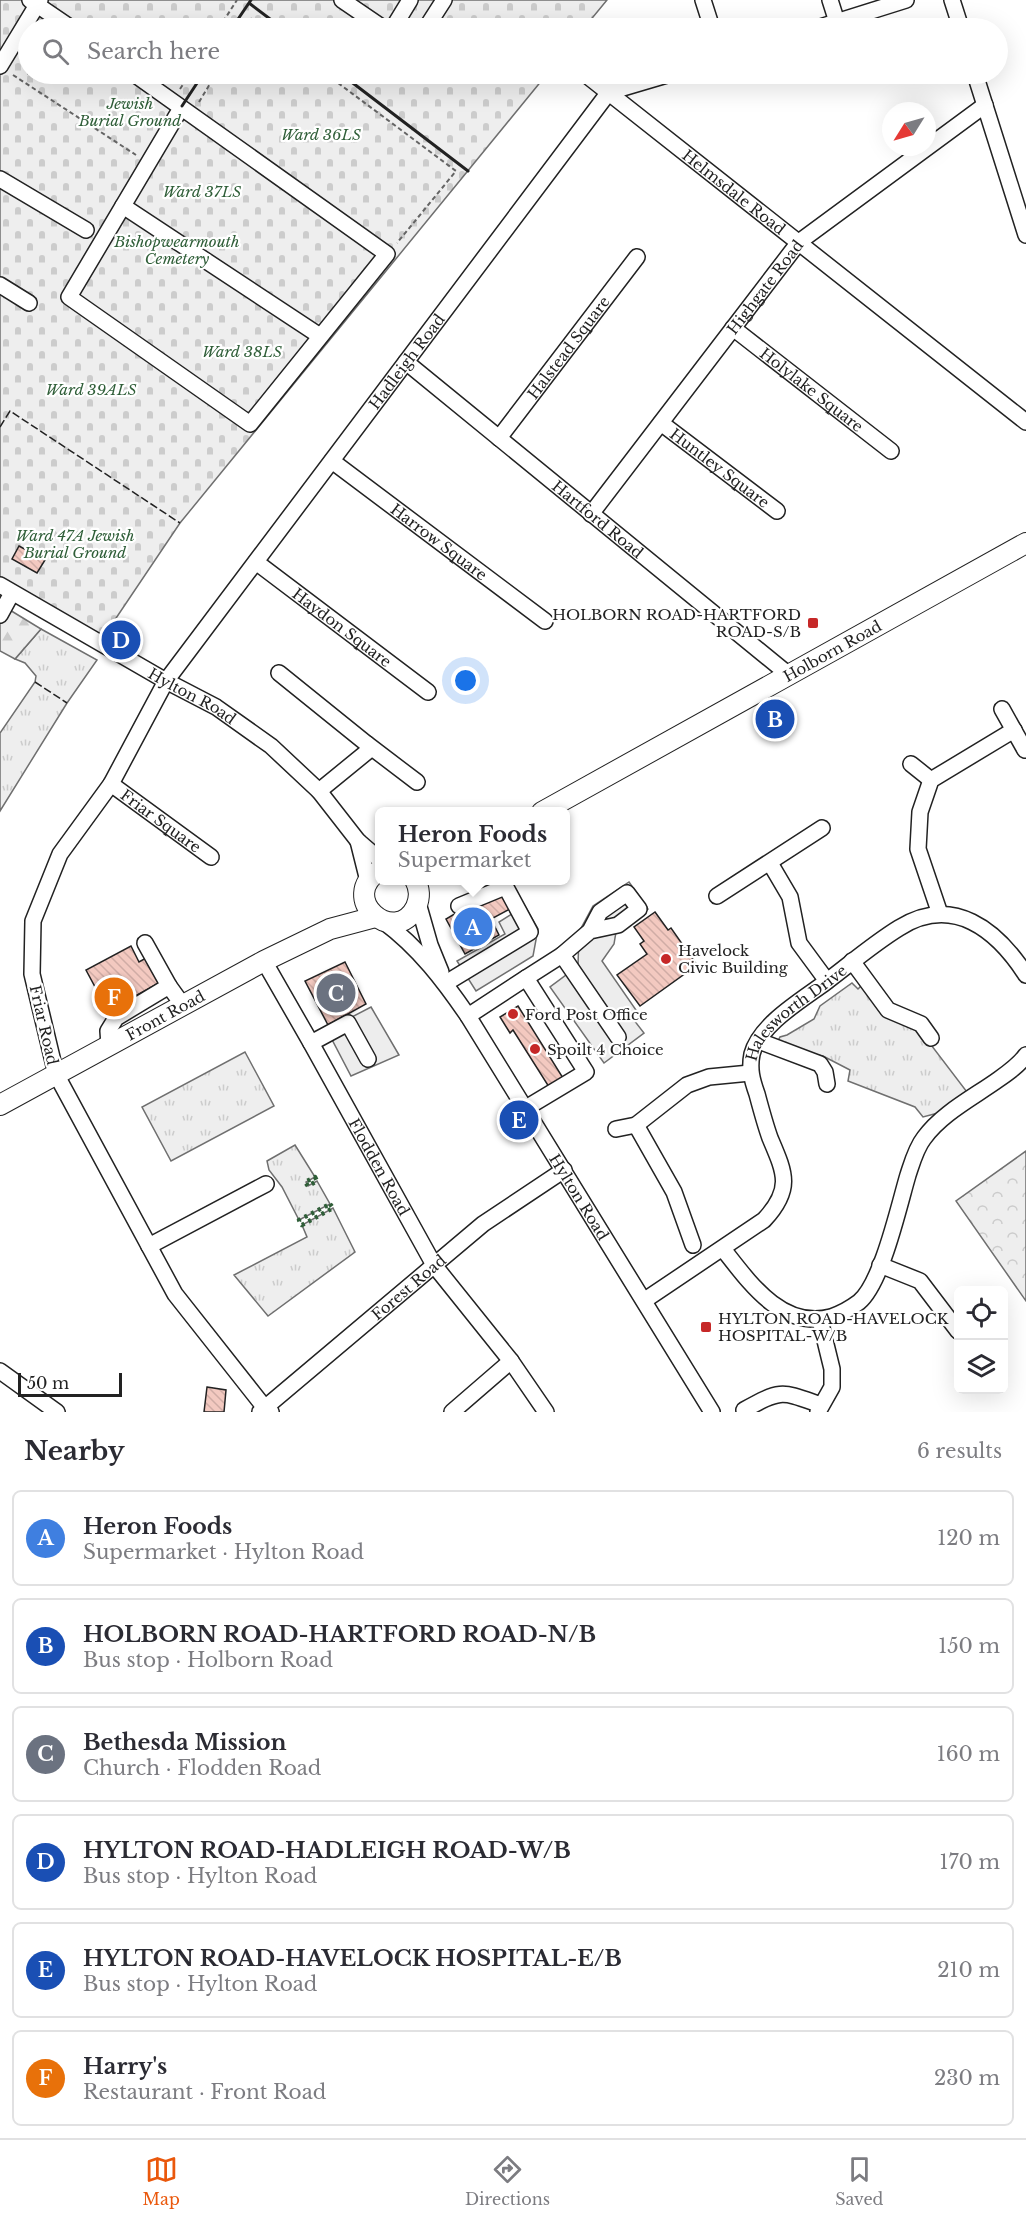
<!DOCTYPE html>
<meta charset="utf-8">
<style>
:root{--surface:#fff;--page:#f7f7f7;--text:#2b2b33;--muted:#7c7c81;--line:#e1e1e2;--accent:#ea580c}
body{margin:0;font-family:"Libre Baskerville",serif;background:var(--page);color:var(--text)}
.controls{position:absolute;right:18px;bottom:18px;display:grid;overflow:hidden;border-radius:9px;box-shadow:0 6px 24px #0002}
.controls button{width:54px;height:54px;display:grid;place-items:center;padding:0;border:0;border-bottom:2px solid var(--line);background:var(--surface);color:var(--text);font:30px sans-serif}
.compass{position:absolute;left:882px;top:102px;width:54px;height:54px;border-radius:50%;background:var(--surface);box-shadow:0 6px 24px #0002;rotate:233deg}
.scale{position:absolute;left:18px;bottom:15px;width:104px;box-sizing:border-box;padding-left:6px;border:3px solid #222;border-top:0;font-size:16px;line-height:21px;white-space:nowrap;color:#222;-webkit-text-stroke:4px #fff;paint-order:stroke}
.you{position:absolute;left:466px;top:681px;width:21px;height:21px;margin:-15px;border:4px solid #fff;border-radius:50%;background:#1a73e8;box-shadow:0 0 0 9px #1a73e833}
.badge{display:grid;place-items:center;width:39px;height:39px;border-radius:50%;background:var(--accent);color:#fff;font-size:20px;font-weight:700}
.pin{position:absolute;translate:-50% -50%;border:3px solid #fff;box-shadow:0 2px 6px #0006}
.popup{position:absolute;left:375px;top:807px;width:195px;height:78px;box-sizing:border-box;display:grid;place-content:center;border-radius:9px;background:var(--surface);filter:drop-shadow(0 2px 4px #0005);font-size:20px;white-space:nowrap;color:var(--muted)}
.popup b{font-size:22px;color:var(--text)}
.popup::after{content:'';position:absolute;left:50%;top:100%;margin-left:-12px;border:12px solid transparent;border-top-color:var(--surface)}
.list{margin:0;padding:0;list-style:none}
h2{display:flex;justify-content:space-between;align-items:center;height:78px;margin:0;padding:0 24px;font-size:26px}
h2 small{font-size:20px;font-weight:400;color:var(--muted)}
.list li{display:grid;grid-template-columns:39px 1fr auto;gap:18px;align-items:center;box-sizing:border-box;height:96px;margin:0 12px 12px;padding:0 12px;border:2px solid var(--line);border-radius:9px}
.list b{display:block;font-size:22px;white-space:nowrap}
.list p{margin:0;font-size:20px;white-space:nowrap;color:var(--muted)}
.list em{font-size:20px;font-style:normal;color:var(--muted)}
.icon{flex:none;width:33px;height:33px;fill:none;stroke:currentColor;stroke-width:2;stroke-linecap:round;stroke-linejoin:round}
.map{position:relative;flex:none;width:1026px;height:1412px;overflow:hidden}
.search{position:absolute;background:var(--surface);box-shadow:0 6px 24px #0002;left:18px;right:18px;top:18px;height:66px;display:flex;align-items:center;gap:15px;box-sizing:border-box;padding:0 21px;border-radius:33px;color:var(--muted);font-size:22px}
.sheet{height:726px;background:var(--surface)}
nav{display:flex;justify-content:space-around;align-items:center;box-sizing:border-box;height:84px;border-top:2px solid var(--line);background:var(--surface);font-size:16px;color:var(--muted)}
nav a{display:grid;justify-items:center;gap:3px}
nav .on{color:var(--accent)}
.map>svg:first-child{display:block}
.grass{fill:url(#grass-tufts);stroke:#6f6f6f;stroke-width:1.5}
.forest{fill:url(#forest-firs);stroke:#6f6f6f;stroke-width:1.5}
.cemetery{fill:url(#cemetery-stones);stroke:#6f6f6f;stroke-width:1.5}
.park{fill:url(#park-crowns);stroke:#6f6f6f;stroke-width:1.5}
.parking{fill:#ededed;stroke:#6f6f6f;stroke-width:1.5}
.building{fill:url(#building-back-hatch);stroke:#222;stroke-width:1.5}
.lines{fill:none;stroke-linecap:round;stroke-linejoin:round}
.minor-casing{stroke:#222;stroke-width:18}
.major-casing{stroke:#222;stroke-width:22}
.path{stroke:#646464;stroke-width:2;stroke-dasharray:4.5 3;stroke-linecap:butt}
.minor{stroke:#fff;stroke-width:15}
.major{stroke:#fff;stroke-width:20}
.hedge{stroke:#2f5e38;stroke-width:4.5;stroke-dasharray:3 4.5;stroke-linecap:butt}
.fence{stroke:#222;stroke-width:1.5;stroke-dasharray:8 3;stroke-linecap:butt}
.wall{stroke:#222;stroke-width:3}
.poi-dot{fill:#c62828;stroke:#fff;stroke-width:2}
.labels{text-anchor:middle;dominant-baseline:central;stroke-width:4.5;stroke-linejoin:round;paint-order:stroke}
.park-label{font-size:15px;font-style:italic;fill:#2f5e38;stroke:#fff}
.street-label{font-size:15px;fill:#222;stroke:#fff}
.poi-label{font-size:15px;fill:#222;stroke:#fff;text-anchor:start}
</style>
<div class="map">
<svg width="1026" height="1412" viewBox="0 0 1026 1412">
<defs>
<pattern id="grass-tufts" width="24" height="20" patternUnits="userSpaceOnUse" patternTransform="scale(1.5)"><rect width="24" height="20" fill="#eee"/><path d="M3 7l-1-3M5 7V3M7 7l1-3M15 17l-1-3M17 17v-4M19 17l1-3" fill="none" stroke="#ccc"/></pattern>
<pattern id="forest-firs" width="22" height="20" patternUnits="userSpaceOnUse" patternTransform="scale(1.5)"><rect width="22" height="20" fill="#eee"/><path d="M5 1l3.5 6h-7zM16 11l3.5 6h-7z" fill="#ccc"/></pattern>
<pattern id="cemetery-stones" width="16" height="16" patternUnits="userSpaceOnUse" patternTransform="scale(1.5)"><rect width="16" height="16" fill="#eee"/><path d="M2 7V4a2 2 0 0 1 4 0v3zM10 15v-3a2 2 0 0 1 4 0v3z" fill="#ccc"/></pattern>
<pattern id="park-crowns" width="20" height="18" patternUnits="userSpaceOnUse" patternTransform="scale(1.5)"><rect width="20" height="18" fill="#eee"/><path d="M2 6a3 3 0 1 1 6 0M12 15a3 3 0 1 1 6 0" fill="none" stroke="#ccc"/></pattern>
<pattern id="building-back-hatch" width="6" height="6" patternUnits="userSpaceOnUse" patternTransform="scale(1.5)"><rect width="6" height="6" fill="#f3c9c0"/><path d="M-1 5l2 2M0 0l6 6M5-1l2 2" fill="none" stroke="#d0aca5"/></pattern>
</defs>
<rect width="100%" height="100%" fill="#fff"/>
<path class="grass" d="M41,629L97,660L67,703L0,811V733L35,682L36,676L25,663L15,659Z
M852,983L858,989L863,984L922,1033L967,1092L938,1113L923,1117L915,1107L848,1081L850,1070L823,1056L794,1051L778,1041L780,1037L787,1035L814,1019L820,1006Z
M245,1052L274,1106L171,1161L142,1107Z
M295,1145L315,1177L306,1182L308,1186L317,1181L330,1204L299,1220L282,1187L269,1170L267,1161Z
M333,1208L355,1252L268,1316L234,1275L307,1237L302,1225Z"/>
<path class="forest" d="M0,604L41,629L15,659L0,651Z"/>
<path class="cemetery" d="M0,0H607L584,28H28V74H547L180,523L100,642L0,585Z"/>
<path class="park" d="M1026,1151V1301L956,1201Z"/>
<path class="parking" d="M629,882L648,909L616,932L614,944L602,961L636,1010L630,1015L644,1033L604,1063L550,987L578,966L579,932L593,906Z
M525,906L538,929L533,956L476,991L457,961L505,934L499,922Z
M371,1007L399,1055L351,1076L327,1030Z"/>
<path class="building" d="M19,546L45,560L37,573L12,559Z
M502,894L510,909L491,919L499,935L465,954L446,919L468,906L471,911Z
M655,912L668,930L671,928L697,965L640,1006L617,975L647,954L640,944L644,941L634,927Z
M131,946L139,962L146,958L159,983L108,1011L86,970Z
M345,962L366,1004L328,1025L305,981Z
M518,1006L563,1078L549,1087L513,1030L510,1033L500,1017Z
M207,1387L226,1390L224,1412H204Z"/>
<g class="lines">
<g class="minor-casing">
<g id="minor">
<path d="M30,0L71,28"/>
<path d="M342,0L383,28"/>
<path d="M703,0L712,28"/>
<path d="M830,0L837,22"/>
<path d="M952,0L961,28"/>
<path d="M393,28L410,0"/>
<path d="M426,28L444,0"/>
<path d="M817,28L906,0"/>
<path d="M0,66L40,0"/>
<path d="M134,74L387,254L250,424L69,297L181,108"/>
<path id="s1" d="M585,74L1026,422"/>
<path d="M975,74L1026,235"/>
<path d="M0,179L86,230"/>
<path d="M123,206L320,336"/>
<path d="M0,285L29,303"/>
<path id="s2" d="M733,328L891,451"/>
<path id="s3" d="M406,362L789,675"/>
<path id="s4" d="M661,423L777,511"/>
<path id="s5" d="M499,438L637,257"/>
<path id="s6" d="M332,461L545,621"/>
<path id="s7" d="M591,514L799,242L985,105"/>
<path id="s8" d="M256,562L428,692"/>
<path id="s9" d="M0,585L166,681L216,707L271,746L319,791L358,841L380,860"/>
<path d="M0,615L12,593"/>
<path d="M279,673L367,744L368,751L319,791"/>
<path d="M1002,709L1025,750"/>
<path d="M367,744L417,782"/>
<path d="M911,764L931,780"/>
<path id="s10" d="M111,784L211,857"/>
<path d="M358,841L368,881"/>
<path d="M770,863L790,897L799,943L827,981"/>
<path d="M717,896L822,828"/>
<path d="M418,903L430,945L441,972"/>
<path d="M459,906L505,887"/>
<path d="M940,914L918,849L920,812L931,780L1014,730"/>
<path id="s11" d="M384,922C419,948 444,981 468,1016L712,1412"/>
<path d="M145,943L169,986"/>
<path d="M562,955L590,931L618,925L639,909L627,893L600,912L590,931"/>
<path id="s12" d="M264,961L311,1043L434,1265L511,1361L546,1412"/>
<path d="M852,961L888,1010L921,1024L931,1038"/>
<path d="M526,978L562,955L618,1037"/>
<path d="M446,983L530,932L502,880"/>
<path d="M468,1016L526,978L586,1072L526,1108"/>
<path d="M759,1041L820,1064L825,1072L827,1084"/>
<path d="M311,1043L348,1023L368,1059"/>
<path d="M109,1045L108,1031L116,1018L169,986L182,1004"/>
<path d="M636,1125L674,1192L693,1245"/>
<path d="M616,1129L636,1125L687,1085L709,1077L750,1073"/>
<path d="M149,1246L266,1184"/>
<path d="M723,1249C749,1282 782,1330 831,1317C840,1314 851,1308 859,1302C882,1283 899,1205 908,1175C912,1163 916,1148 924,1138C942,1113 974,1097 999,1079C1009,1072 1019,1065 1026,1055"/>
<path d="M880,1265L920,1281L958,1331"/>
<path id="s13" d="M645,1300L764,1220C793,1189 785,1173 770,1138C765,1124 761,1109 757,1094C752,1080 749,1069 752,1054C760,1024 802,1000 826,982C850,964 873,944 899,928C953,894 997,930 1026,975"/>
<path d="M0,1371L57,1412"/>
<path d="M744,1410C782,1389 781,1391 821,1405"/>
<path id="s14" d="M260,1412L483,1224L564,1170"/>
<path id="s15" d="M271,1412L265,1408L175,1294L56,1074L32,974L33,921L60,854L111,784L166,681L609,92L670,74"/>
<path d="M452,1412L511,1361"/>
<path d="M818,1412L832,1387V1369L820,1320"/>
</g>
</g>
<g class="major-casing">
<g id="major">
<path id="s16" d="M542,812L1026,543"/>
<path d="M380,870C336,898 395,948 416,907C420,898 420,889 415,880"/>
<path id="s17" d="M0,1105L264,961L330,929L375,917"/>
</g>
</g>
<path class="path" d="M219,28L237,0
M245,28L252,18L266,28
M326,74L456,171L397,243
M13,75L136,155
M180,89L190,74
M199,102L216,74"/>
<use href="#minor" class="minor"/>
<use href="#major" class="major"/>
<path class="hedge" d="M315,1177L317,1181L308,1186L305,1182Z
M330,1204L333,1208L302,1225L299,1220Z"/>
<path class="fence" d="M0,427L10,411L180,523
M35,682L67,703"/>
<path class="wall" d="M249,3L282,28
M232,28L251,0
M341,74L468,171
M182,106L203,74"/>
</g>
<g class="poi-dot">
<rect x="807" y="617" width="12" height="12" rx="3"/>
<circle cx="666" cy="959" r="6"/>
<circle cx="513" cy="1014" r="6"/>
<circle cx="535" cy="1049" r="6"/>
<rect x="700" y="1321" width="12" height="12" rx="3"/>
</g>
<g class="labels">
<g class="park-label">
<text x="130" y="103">Jewish<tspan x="130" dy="17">Burial Ground</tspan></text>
<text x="321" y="134">Ward 36LS</text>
<text x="202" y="191">Ward 37LS</text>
<text x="177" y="241">Bishopwearmouth<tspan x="177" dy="17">Cemetery</tspan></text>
<text x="242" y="351">Ward 38LS</text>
<text x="91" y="389">Ward 39ALS</text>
<text x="75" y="535">Ward 47A Jewish<tspan x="75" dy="17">Burial Ground</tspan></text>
</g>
<g class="street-label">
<text stroke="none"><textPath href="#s1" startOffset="190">Helmsdale Road</textPath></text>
<text stroke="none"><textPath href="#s7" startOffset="286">Highgate Road</textPath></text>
<text stroke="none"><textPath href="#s5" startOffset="114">Halstead Square</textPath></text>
<text stroke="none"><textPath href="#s15" startOffset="1234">Hadleigh Road</textPath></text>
<text stroke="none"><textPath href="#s2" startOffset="100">Holylake Square</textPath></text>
<text stroke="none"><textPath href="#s4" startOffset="74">Huntley Square</textPath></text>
<text stroke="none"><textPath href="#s3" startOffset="248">Hartford Road</textPath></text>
<text stroke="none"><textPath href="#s6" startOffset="134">Harrow Square</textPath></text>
<text stroke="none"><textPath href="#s8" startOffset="108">Haydon Square</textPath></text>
<text stroke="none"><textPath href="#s16" startOffset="332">Holborn Road</textPath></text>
<text stroke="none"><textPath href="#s9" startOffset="222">Hylton Road</textPath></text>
<text stroke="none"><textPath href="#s10" startOffset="62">Friar Square</textPath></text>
<text stroke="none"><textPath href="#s17" startOffset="188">Front Road</textPath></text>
<text stroke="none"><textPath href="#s13" startOffset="381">Halesworth Drive</textPath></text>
<text transform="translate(44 1025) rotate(77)">Friar Road</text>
<text stroke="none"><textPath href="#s12" startOffset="236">Flodden Road</textPath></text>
<text stroke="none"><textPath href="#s11" startOffset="339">Hylton Road</textPath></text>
<text stroke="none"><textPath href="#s14" startOffset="194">Forest Road</textPath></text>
</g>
<g class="poi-label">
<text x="801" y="614" text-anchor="end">HOLBORN ROAD-HARTFORD<tspan x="801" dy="17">ROAD-S/B</tspan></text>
<text x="678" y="950">Havelock<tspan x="678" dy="17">Civic Building</tspan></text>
<text x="525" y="1014">Ford Post Office</text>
<text x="547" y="1049">Spoilt 4 Choice</text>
<text x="718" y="1318">HYLTON ROAD-HAVELOCK<tspan x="718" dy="17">HOSPITAL-W/B</tspan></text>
</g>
</g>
</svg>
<div class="controls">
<button><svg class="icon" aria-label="locate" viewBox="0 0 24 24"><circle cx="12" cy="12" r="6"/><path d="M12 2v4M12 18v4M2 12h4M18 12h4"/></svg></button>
<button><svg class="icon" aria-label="layers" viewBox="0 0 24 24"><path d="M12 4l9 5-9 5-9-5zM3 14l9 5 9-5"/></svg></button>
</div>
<svg class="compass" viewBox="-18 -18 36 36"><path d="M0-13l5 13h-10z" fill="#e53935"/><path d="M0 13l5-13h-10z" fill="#7c7c81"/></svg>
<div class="scale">50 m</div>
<div class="you"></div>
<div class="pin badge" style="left:473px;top:927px;background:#3f7fe0">A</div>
<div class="popup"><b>Heron Foods</b>Supermarket</div>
<div class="pin badge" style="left:775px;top:719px;background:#1a4fb4">B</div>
<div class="pin badge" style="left:336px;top:993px;background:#6b7280">C</div>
<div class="pin badge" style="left:121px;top:640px;background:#1a4fb4">D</div>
<div class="pin badge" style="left:519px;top:1120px;background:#1a4fb4">E</div>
<div class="pin badge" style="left:114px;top:997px;background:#e8710a">F</div>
<div class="search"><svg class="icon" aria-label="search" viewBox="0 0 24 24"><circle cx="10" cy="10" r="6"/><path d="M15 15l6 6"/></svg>Search here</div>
</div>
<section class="sheet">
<h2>Nearby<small>6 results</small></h2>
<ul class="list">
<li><span class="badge" style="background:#3f7fe0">A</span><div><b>Heron Foods</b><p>Supermarket · Hylton Road</p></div><em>120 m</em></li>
<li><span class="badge" style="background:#1a4fb4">B</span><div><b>HOLBORN ROAD-HARTFORD ROAD-N/B</b><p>Bus stop · Holborn Road</p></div><em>150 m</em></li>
<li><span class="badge" style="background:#6b7280">C</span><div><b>Bethesda Mission</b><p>Church · Flodden Road</p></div><em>160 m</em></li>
<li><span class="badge" style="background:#1a4fb4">D</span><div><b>HYLTON ROAD-HADLEIGH ROAD-W/B</b><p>Bus stop · Hylton Road</p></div><em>170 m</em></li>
<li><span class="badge" style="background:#1a4fb4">E</span><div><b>HYLTON ROAD-HAVELOCK HOSPITAL-E/B</b><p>Bus stop · Hylton Road</p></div><em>210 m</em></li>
<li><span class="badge" style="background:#e8710a">F</span><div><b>Harry's</b><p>Restaurant · Front Road</p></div><em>230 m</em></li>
</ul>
</section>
<nav>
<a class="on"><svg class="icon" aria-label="map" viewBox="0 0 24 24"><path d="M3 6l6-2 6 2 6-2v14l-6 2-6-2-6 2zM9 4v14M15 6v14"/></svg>Map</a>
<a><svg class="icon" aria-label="directions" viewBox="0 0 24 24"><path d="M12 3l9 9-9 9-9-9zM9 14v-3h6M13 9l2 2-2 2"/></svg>Directions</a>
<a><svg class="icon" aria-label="saved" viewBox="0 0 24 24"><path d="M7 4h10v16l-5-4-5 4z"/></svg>Saved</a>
</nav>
